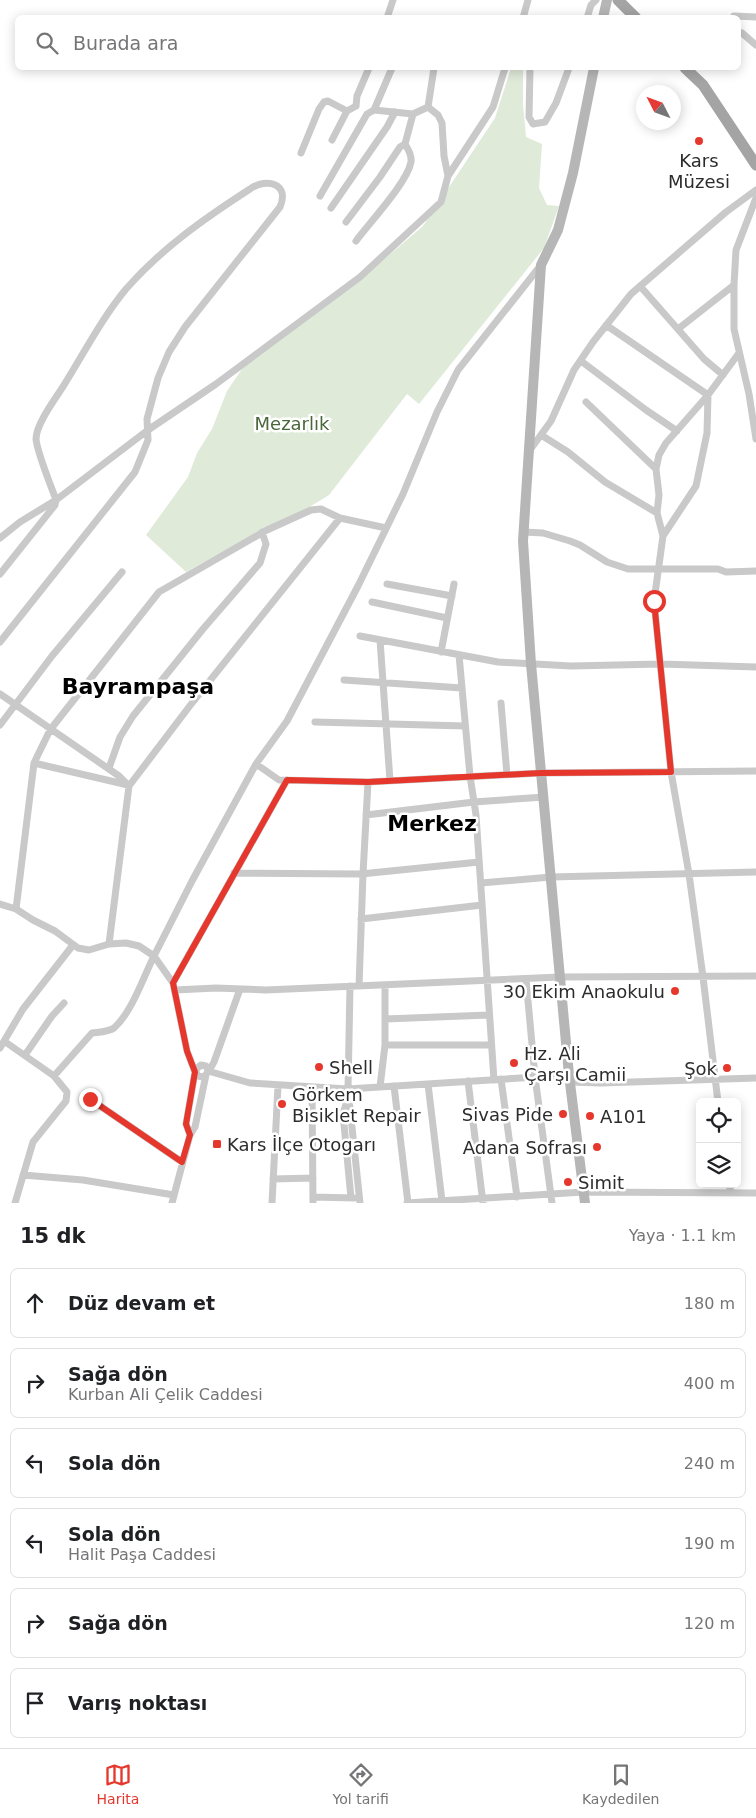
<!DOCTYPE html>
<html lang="tr">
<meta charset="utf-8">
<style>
:root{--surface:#fff;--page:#f2f2f2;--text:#202124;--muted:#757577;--line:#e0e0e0;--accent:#e5372c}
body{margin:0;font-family:"DejaVu Sans",sans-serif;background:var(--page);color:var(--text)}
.controls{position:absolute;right:15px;bottom:15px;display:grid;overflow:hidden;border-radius:8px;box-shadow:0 2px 12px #0003}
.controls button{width:45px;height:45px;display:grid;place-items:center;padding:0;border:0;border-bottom:1px solid var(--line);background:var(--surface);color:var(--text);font:25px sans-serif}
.compass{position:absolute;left:636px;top:85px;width:45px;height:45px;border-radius:50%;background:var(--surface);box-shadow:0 2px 12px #0003;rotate:312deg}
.stop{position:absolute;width:15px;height:15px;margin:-11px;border:4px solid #e5372c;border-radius:50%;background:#fff}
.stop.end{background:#e5372c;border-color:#fff;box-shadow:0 1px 5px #0008}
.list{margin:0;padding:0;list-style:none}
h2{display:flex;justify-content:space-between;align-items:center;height:65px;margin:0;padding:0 20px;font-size:21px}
h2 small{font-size:16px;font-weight:400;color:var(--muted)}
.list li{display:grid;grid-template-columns:32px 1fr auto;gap:15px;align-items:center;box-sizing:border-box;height:70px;margin:0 10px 10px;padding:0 10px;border:1px solid var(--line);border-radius:8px}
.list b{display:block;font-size:19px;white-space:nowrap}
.list p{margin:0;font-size:16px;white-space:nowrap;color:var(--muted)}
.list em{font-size:16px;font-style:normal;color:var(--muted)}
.icon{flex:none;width:28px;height:28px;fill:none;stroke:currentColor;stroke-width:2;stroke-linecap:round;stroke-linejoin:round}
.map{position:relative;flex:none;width:756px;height:1203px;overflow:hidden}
.search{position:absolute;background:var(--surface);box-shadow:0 2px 12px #0003;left:15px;right:15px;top:15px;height:55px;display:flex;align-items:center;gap:12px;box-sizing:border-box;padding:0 18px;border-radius:8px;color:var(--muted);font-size:19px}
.sheet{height:545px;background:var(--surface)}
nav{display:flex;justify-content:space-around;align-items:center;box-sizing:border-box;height:70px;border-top:1px solid var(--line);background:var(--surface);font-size:14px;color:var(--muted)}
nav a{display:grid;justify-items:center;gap:2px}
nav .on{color:var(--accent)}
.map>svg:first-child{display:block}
.green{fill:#e0ead9}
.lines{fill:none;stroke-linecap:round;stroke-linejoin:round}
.minor{stroke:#c9c9c9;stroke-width:7}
.secondary{stroke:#b6b6b6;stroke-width:10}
.primary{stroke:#a4a4a4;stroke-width:11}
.route{stroke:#e5372c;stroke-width:6}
.poi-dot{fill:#e5372c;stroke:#fff;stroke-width:2}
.labels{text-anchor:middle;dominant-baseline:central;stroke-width:5;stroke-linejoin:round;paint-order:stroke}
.poi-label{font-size:18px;fill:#2c2c2c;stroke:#fff;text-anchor:start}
.park-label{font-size:18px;fill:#49673a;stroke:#fff}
.district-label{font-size:22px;font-weight:bold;fill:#000;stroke:#fff}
</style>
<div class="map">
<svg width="756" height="1203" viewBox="0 0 756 1203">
<rect width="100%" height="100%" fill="#fff"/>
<path class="green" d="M511,68H523V104L526,137L542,144L539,188L547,205L559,206L544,248L419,404L407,394L329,495L298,514L262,530L186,572L146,535L188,477L197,453L212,429L227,391L242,369L381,262L423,226L495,118Z"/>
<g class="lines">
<path class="minor" d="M734,16L756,17
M387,18L393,0
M523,18L528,0
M587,18L591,5L596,0
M742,33L756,45
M530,68L529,117L533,124L545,122L556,103L569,68
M356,106L357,96L369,68
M428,107L438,115L442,123L444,156L448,176
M428,107L434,68
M374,110L392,68
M332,140L347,111L356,106
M301,153L319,109L324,102L328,101L347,111
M320,196L367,114L374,110L413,114L428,107
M756,198L736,250L734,285V329L749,394L756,439
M331,208L387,127L395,112
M346,222L380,177L400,147L405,144L413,114
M356,241C370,222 407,183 411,162C412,154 408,150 405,144
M640,286L704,359L723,375
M606,325L708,395L666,443L659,455L656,469L659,495L657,513L663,536
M678,329L734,285
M581,361L646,410L677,431
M586,402L656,469
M541,435L568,452L605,482L657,513
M530,450L551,421L574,370L593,342L631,294L726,212L756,190
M523,532L543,533L570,541L580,545L607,562L628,569H718L726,572L756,571
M0,538L20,522L56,500L148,430L216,384L360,277L441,202L448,176L493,107L505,68
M0,574L55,505L56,500C51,486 37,452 36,439C36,424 56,398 64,385C84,353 102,318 126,289C162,248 205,218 250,189C267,177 290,184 280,207L185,327L169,352L158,378L147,419L148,440L135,472L0,642
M387,584L452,596
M372,602L447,618
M360,636L498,662L571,666L661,664L756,667
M380,640L390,781
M441,652L454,584
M459,655L470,776L476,815L494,1080
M344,680L462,688
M0,694L119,776L129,786
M501,703L507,775
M315,722L465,726
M0,725L52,656L122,572
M34,763L128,785
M256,764L279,780L368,782L541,773L756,771
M109,768L120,737L133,716L203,629L260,563L266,544L262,532
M366,815L474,802L544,797
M234,873L361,874L479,862
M481,883L551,877L756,872
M0,904L16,909L33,920L55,931L78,948L89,950L109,944L126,943L139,946L154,956L192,881L256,764L287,721L358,586L403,494L437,412L458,370L541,265
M16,909L34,763L50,730L159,592L267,530L311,510L321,509L340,518L386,528
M361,919L482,905
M109,944L129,786L192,703L340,518
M526,979L535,1077L552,1203
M173,983L287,780
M350,986L348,1089L360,1203
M359,986L363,874L368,782
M240,989L214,1062C211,1067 208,1074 203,1077L198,1076L195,1070L201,1065L206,1066L208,1071L250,1083L348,1089L569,1075
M175,990L216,988L266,990L560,977L756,976
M385,1019L489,1015
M4,1041L54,1076L67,1092L66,1101L33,1142L15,1203
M385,1045H491
M0,1048L23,1009L73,945
M25,1055L52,1016L64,1003
M54,1076L92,1033C99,1032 108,1032 114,1028C132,1012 143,978 154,956L173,983L187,1051L195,1072L186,1124L190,1135L172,1203
M501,1079L517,1197
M468,1081L483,1203
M571,1082L601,1083L756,1078
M428,1084L442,1201
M394,1086L408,1203
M380,1087L385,1045V985
M312,1088L313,1203
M90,1099L182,1162
M347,1101L343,1114L351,1198
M718,1102L703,977L689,874L671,772L654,601L663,536L696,486L707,433L708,395L739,353
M190,1135L195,1127L206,1075
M23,1175L83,1180L174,1195
M273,1179L313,1178
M729,1184L731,1193
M313,1197L354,1198
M272,1203L278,1086
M407,1203L583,1192L756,1193"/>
<path class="secondary" d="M603,18L607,0
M585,1203L569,1075L531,664L523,541L541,265L558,230L573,173L594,68"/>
<path class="primary" d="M618,0L636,18
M685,68L703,85L756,165"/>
</g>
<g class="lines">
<path class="route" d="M90,1099L182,1162L190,1135L186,1124L195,1072L187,1051L173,983L287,780L368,782L541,773L671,772L654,601"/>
</g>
<g class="poi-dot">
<circle cx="699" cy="141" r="5"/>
<circle cx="675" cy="991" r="5"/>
<circle cx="514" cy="1063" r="5"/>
<circle cx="319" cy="1067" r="5"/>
<circle cx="727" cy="1068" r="5"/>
<circle cx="282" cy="1104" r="5"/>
<circle cx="563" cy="1114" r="5"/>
<circle cx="590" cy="1116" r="5"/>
<rect x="212" y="1139" width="10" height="10" rx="2.5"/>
<circle cx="597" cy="1147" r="5"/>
<circle cx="568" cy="1182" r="5"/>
</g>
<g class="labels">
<g class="poi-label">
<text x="699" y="160" text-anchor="middle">Kars<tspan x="699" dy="21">Müzesi̇</tspan></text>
<text x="665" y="991" text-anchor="end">30 Ekim Anaokulu</text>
<text x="524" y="1053">Hz. Ali<tspan x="524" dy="21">Çarşı Camii</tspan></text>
<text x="329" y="1067">Shell</text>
<text x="717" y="1068" text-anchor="end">Şok</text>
<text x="292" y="1094">Görkem<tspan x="292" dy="21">Bisiklet Repair</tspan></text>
<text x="553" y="1114" text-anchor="end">Sivas Pide</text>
<text x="600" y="1116">A101</text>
<text x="227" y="1144">Kars İlçe Otogarı</text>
<text x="587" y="1147" text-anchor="end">Adana Sofrası</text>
<text x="578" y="1182">Simit</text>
</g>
<g class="park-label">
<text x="292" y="423">Mezarlık</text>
</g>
<g class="district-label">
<text x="138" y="686">Bayrampaşa</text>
<text x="432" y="823">Merkez</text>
</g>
</g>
</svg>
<div class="controls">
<button><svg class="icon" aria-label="locate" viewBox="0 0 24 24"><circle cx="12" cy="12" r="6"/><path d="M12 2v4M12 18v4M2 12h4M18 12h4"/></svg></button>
<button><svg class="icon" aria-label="layers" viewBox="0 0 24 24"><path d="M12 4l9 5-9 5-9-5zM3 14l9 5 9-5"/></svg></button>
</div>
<svg class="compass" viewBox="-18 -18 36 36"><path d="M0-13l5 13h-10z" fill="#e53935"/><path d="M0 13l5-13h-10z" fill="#757577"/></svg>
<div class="stop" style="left:654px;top:601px"></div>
<div class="stop end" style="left:90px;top:1099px"></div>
<div class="search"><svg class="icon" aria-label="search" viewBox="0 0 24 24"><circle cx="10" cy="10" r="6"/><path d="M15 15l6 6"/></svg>Burada ara</div>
</div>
<section class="sheet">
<h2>15 dk<small>Yaya · 1.1 km</small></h2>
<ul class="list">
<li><svg class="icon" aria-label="ahead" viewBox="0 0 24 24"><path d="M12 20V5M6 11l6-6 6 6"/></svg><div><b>Düz devam et</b></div><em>180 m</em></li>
<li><svg class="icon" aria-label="right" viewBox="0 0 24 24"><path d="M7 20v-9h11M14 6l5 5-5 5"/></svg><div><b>Sağa dön</b><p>Kurban Ali Çelik Caddesi</p></div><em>400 m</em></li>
<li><svg class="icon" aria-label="left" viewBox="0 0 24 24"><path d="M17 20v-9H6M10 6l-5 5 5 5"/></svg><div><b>Sola dön</b></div><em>240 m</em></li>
<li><svg class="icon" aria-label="left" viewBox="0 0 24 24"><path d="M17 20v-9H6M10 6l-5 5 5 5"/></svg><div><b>Sola dön</b><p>Halit Paşa Caddesi</p></div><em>190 m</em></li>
<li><svg class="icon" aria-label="right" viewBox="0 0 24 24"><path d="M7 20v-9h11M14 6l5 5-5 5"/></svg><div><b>Sağa dön</b></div><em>120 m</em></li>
<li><svg class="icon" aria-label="arrive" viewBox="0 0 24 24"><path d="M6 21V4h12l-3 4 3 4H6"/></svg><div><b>Varış noktası</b></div></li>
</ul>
</section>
<nav>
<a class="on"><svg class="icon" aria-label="map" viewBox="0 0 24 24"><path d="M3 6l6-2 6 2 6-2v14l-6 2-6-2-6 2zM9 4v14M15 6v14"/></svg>Harita</a>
<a><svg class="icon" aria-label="directions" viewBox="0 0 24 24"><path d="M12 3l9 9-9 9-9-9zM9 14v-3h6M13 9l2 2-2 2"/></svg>Yol tarifi</a>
<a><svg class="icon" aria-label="saved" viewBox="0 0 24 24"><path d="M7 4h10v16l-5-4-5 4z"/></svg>Kaydedilen</a>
</nav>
